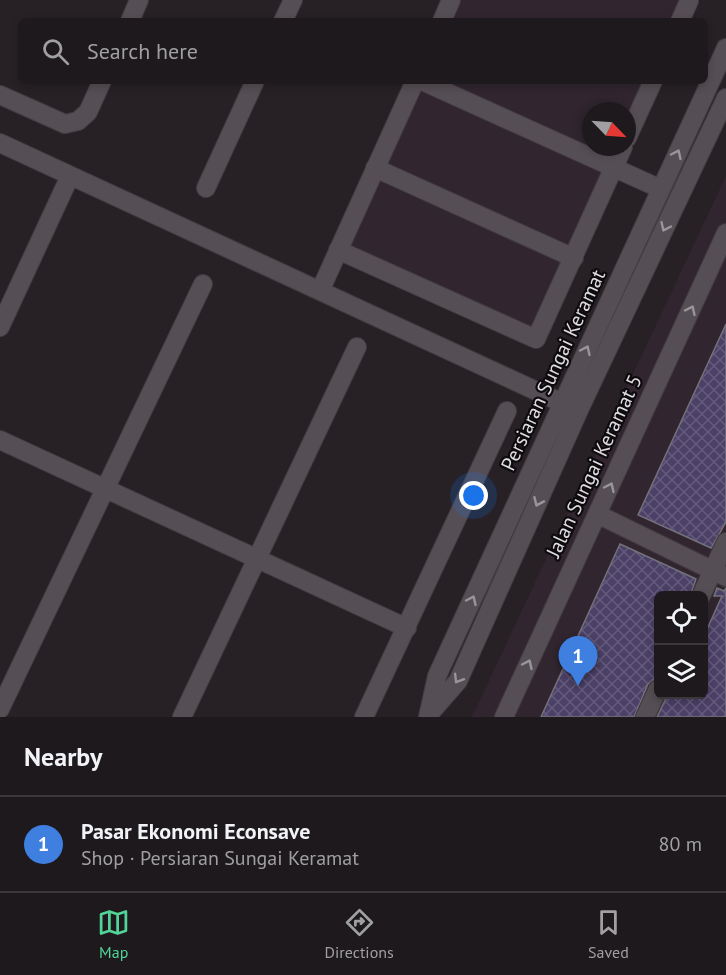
<!DOCTYPE html>
<meta charset="utf-8">
<style>
:root{--surface:#1d191c;--page:#252225;--text:#f1f3f6;--muted:#a0a0a3;--line:#3b383b;--accent:#52d397}
body{margin:0;font-family:"PT Sans",sans-serif;background:var(--page);color:var(--text)}
.controls{position:absolute;right:18px;bottom:18px;display:grid;overflow:hidden;border-radius:9px;box-shadow:0 3px 9px #0003}
.controls button{width:54px;height:54px;display:grid;place-items:center;padding:0;border:0;border-bottom:2px solid var(--line);background:var(--surface);color:var(--text);font:30px sans-serif}
.compass{position:absolute;left:582px;top:102px;width:54px;height:54px;border-radius:50%;background:var(--surface);box-shadow:0 3px 9px #0003;rotate:115deg}
.you{position:absolute;left:474px;top:496px;width:21px;height:21px;margin:-15px;border:4px solid #fff;border-radius:50%;background:#1a73e8;box-shadow:0 0 0 9px #1a73e833}
.badge{display:grid;place-items:center;width:39px;height:39px;border-radius:50%;background:var(--accent);color:#fff;font-size:20px;font-weight:700}
.pin{position:absolute;translate:-50% -50px;filter:drop-shadow(0 2px 3px #0008)}
.pin::after{content:'';position:absolute;top:32px;width:21px;height:18px;background:inherit;clip-path:polygon(0 0,100% 0,50% 100%)}
.list{margin:0;padding:0;list-style:none}
h2{display:flex;justify-content:space-between;align-items:center;height:78px;margin:0;padding:0 24px;font-size:26px}
h2 small{font-size:20px;font-weight:400;color:var(--muted)}
.list li{display:grid;grid-template-columns:39px 1fr auto;gap:18px;align-items:center;box-sizing:border-box;height:96px;padding:0 24px;border-top:2px solid var(--line)}
.list b{display:block;font-size:22px;white-space:nowrap}
.list p{margin:0;font-size:20px;white-space:nowrap;color:var(--muted)}
.list em{font-size:20px;font-style:normal;color:var(--muted)}
.icon{flex:none;width:33px;height:33px;fill:none;stroke:currentColor;stroke-width:2;stroke-linecap:round;stroke-linejoin:round}
.map{position:relative;flex:none;width:726px;height:717px;overflow:hidden}
.search{position:absolute;background:var(--surface);box-shadow:0 3px 9px #0003;left:18px;right:18px;top:18px;height:66px;display:flex;align-items:center;gap:15px;box-sizing:border-box;padding:0 21px;border-radius:9px;color:var(--muted);font-size:22px}
.sheet{height:174px;background:var(--surface)}
nav{display:flex;justify-content:space-around;align-items:center;box-sizing:border-box;height:84px;border-top:2px solid var(--line);background:var(--surface);font-size:16px;color:var(--muted)}
nav a{display:grid;justify-items:center;gap:3px}
nav .on{color:var(--accent)}
.map>svg:first-child{display:block}
.built{fill:#312630;fill-rule:evenodd}
.building{fill:url(#building-cross-hatch);stroke:#73717a;stroke-width:1.5}
.lines{fill:none;stroke-linecap:round;stroke-linejoin:round}
.minor-casing{stroke:#423c41;stroke-width:20}
.minor{stroke:#554e54;stroke-width:18}
.oneway{stroke:#9a959a}
.labels{text-anchor:middle;dominant-baseline:central;stroke-width:4.5;stroke-linejoin:round;paint-order:stroke}
.street-label{font-size:20px;fill:#e0dce0;stroke:#0e0b0e}
</style>
<div class="map">
<svg width="726" height="717" viewBox="0 0 726 717">
<defs>
<pattern id="building-cross-hatch" width="8" height="8" patternUnits="userSpaceOnUse" patternTransform="scale(1.5)"><rect width="8" height="8" fill="#4b4066"/><path d="M0 0l8 8M0 8l8-8" fill="none" stroke="#655b7c"/></pattern>
</defs>
<rect width="100%" height="100%" fill="#272126"/>
<path class="built" d="M457,0H685L675,21H447Z
M420,81H648L627,126V111H591V147H617L535,333L345,247Z
M726,176V717H472ZM658,596H704V694H658Z"/>
<path class="building" d="M726,324V522L711,548L638,515Z
M620,544L696,579L690,596H658V672L656,678L648,684L634,717H541Z
M717,588L724,591L726,588V717H657L668,694H704V636L722,596H714Z"/>
<g class="lines">
<g class="minor-casing">
<path id="minor" d="M130,21L139,0
M283,21L293,0
M442,21L451,0
M680,21L689,1
M422,81L661,189
M0,95L65,124L78,121L88,112L102,81
M627,138L653,81
M0,143L571,407
M375,168L574,258
M206,188L255,81
M338,250L536,339L623,147
M320,291L415,81
M0,327L70,176
M0,440L407,628
M597,514L726,577
M701,596L726,542
M0,709L203,284
M431,712L458,681L579,410L726,98
M182,717L357,347
M364,717L507,411
M428,717L437,676L726,48
M504,717L726,233
M645,717L658,689"/>
</g>
<use href="#minor" class="minor"/>
</g>
<defs><path id="oneway-chevron" d="M-2-3.5L2.5 0L-2 3.5" fill="none" stroke-width="1.6" stroke-linecap="round" stroke-linejoin="round" transform="scale(1.5)"/></defs>
<g class="oneway">
<use href="#oneway-chevron" transform="translate(677 154) rotate(-65)"/>
<use href="#oneway-chevron" transform="translate(665 227) rotate(115)"/>
<use href="#oneway-chevron" transform="translate(691 310) rotate(-65)"/>
<use href="#oneway-chevron" transform="translate(586 350) rotate(-65)"/>
<use href="#oneway-chevron" transform="translate(610 487) rotate(-65)"/>
<use href="#oneway-chevron" transform="translate(538 502) rotate(114)"/>
<use href="#oneway-chevron" transform="translate(472 600) rotate(-65)"/>
<use href="#oneway-chevron" transform="translate(528 664) rotate(-65)"/>
<use href="#oneway-chevron" transform="translate(458 679) rotate(121)"/>
</g>
<g class="labels">
<g class="street-label">
<text transform="translate(553 370) rotate(-65)">Persiaran Sungai Keramat</text>
<text transform="translate(594 466) rotate(-65)">Jalan Sungai Keramat 5</text>
</g>
</g>
</svg>
<div class="controls">
<button><svg class="icon" aria-label="locate" viewBox="0 0 24 24"><circle cx="12" cy="12" r="6"/><path d="M12 2v4M12 18v4M2 12h4M18 12h4"/></svg></button>
<button><svg class="icon" aria-label="layers" viewBox="0 0 24 24"><path d="M12 4l9 5-9 5-9-5zM3 14l9 5 9-5"/></svg></button>
</div>
<svg class="compass" viewBox="-18 -18 36 36"><path d="M0-13l5 13h-10z" fill="#e53935"/><path d="M0 13l5-13h-10z" fill="#a0a0a3"/></svg>
<div class="you"></div>
<div class="pin badge" style="left:578px;top:686px;background:#3f7fe0">1</div>
<div class="search"><svg class="icon" aria-label="search" viewBox="0 0 24 24"><circle cx="10" cy="10" r="6"/><path d="M15 15l6 6"/></svg>Search here</div>
</div>
<section class="sheet">
<h2>Nearby<small></small></h2>
<ul class="list">
<li><span class="badge" style="background:#3f7fe0">1</span><div><b>Pasar Ekonomi Econsave</b><p>Shop · Persiaran Sungai Keramat</p></div><em>80 m</em></li>
</ul>
</section>
<nav>
<a class="on"><svg class="icon" aria-label="map" viewBox="0 0 24 24"><path d="M3 6l6-2 6 2 6-2v14l-6 2-6-2-6 2zM9 4v14M15 6v14"/></svg>Map</a>
<a><svg class="icon" aria-label="directions" viewBox="0 0 24 24"><path d="M12 3l9 9-9 9-9-9zM9 14v-3h6M13 9l2 2-2 2"/></svg>Directions</a>
<a><svg class="icon" aria-label="saved" viewBox="0 0 24 24"><path d="M7 4h10v16l-5-4-5 4z"/></svg>Saved</a>
</nav>
